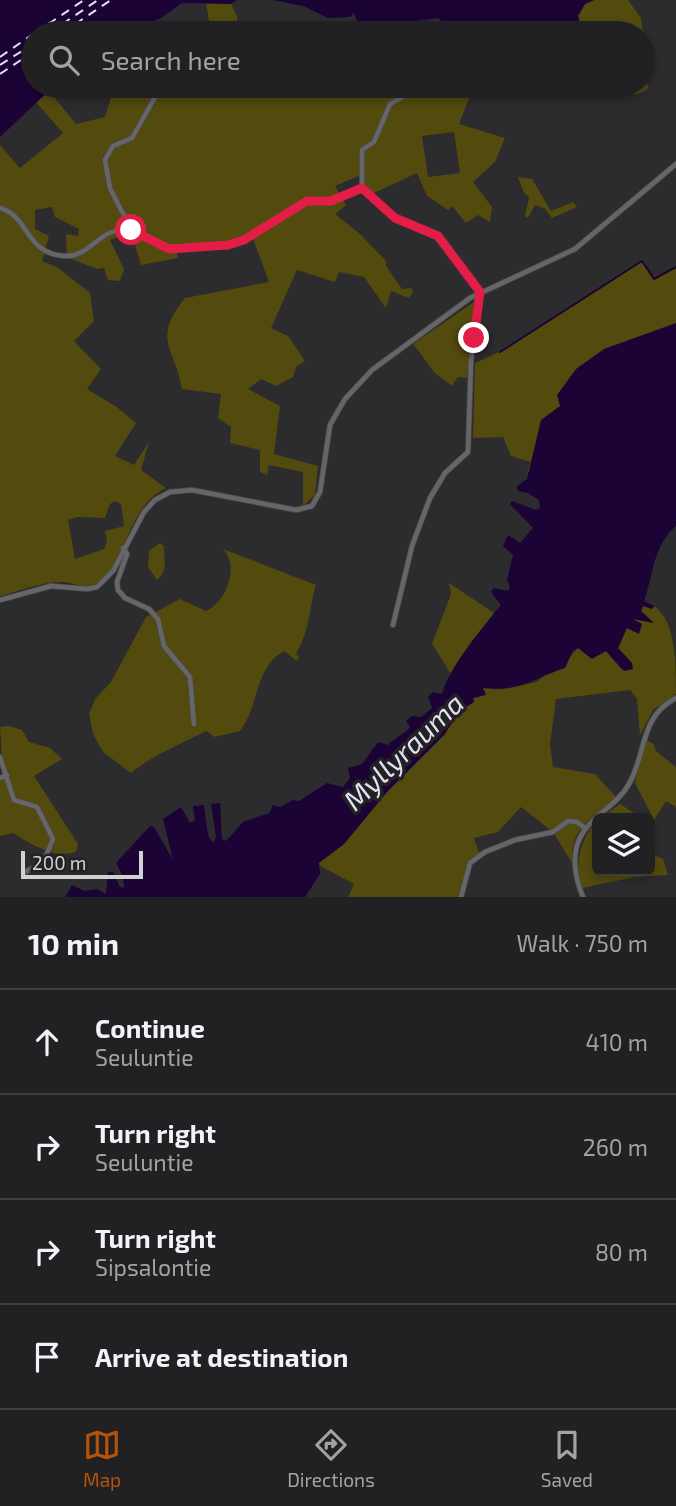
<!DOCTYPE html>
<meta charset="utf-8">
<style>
:root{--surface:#212022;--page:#2d2d2f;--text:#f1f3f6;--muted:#a2a3a5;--line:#3e3e40;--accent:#b45309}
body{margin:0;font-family:"Exo 2",sans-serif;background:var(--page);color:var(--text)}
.controls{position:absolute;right:21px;bottom:21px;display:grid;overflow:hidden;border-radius:10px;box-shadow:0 4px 10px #0003}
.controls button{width:63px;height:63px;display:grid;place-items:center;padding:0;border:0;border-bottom:2px solid var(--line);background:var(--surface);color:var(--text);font:35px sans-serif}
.scale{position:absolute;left:21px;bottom:18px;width:122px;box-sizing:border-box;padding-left:7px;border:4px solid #d1d1d2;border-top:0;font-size:19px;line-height:24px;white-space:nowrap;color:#d1d1d2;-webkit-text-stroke:5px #222224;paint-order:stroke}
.stop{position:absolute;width:21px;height:21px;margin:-16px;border:5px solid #e11d48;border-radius:50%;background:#fff}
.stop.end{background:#e11d48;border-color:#fff;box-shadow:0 2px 7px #0008}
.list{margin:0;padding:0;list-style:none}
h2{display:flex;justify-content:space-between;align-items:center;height:91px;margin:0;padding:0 28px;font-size:30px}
h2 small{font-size:23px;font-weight:400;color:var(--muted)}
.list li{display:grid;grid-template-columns:46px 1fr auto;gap:21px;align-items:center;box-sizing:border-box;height:105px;padding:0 28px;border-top:2px solid var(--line)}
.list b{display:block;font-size:26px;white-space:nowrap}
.list p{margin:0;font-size:23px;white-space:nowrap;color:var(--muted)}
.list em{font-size:23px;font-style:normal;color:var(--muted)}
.icon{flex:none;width:38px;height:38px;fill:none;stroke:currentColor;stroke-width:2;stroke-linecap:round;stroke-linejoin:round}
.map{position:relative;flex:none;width:676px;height:897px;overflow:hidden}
.search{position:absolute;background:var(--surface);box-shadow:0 4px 10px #0003;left:21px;right:21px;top:21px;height:77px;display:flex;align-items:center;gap:18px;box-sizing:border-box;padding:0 24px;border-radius:38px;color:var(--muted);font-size:26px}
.sheet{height:511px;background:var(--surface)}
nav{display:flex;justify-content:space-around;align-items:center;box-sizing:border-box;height:98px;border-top:2px solid var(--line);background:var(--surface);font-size:19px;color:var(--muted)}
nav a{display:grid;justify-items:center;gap:4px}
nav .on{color:var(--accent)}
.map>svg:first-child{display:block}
.green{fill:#534a0e;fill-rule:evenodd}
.water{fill:#1b0336}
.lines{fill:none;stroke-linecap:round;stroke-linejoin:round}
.stream{stroke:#1b0336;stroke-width:2}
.ferry{stroke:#e5dff4;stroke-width:2;stroke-dasharray:9 7;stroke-linecap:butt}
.minor-casing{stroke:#4a494b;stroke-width:6}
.minor{stroke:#666568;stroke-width:4.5}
.route{stroke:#e11d48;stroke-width:9}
.labels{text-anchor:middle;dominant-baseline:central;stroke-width:7;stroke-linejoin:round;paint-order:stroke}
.water-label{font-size:28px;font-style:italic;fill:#e5dff4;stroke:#222224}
</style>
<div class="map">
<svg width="676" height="897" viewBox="0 0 676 897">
<rect width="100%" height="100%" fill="#2c2b2e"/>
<path class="green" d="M594,0H628L641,18L644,43L643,33H589L580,24L578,16L585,4Z
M206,3L231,4L237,16V33H198L210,27Z
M643,77L649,88C637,97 632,94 618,91L610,96L603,86H643Z
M126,86H474L459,124L505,138L495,162L473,182L492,207L490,222L478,215L466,223L452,206L448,210L427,196L417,173L372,194L365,190L361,175L335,186L346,205L335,214L360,234L386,261V266L402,289L411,288L413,292L409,298L391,291L386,308L364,277L339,272L335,282L297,270L271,328L288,336L305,361L296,367L293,377L276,386L261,379L248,389L280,406L274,454L318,466L315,495L303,506V472L269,465L267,475L260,472V450L230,443L231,427L218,418L221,394L182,389C175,347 151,340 185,298L269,282L252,236L236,244L177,250L178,258L141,265L131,232L110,240L124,269L120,281L108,280L104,268L97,269L67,257L66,234L78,236L79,229L55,217L52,207L35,210V229L49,236L42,261L57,267L90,293L94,321L74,341L101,369L87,389L118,408L136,423L115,456L134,465L149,442L141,470L166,488C125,507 125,573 94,585C84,590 73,582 63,582C43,581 20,591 0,596V145L20,168L63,133L35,101L50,92L76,124L105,117L113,91ZM454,132L460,173L428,177L422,136ZM115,501L121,504L124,526L105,531L107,542L104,549L75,559L68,520L77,517L105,518L110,504Z
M518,177L532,179L551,211L573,202L577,207L552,218L545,209L535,205L528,218L525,216L529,197L524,193Z
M642,261L654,279L676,268V372L527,473L531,462L511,456L503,437L473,438L475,363L499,352Z
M474,302L467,378L458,377L452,386L435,373L413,344Z
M160,543L164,546C164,558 168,572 157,580L148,567L149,551Z
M223,549L316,585C308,613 311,627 296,654L299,657L297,661L284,651C254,668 260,705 240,731L215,737L206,731C183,743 149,757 131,773L103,752L93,734L89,714L95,699L111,682L146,617L180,599L206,611C226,602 240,567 223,549Z
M449,583L494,613L451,674L432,644L451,594Z
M643,606L652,609L654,606C676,621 676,662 676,694L653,710L640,735L637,699L630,690L556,699L550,744L553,767L595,774L616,797C593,820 570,825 572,863L553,832L521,807L498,832L474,838L480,856L470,863L462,897H348L354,884L315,863L344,844L387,792L444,735L460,711L474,702V697L478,698L483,688L501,689L537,682L548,672L556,671L578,648L591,658L606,651L621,669L632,663L618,648L627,628L635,632L633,619L654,623L641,611Z
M9,726L22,730L29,742L50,748L62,759L34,776L78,844L76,852C53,859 33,845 13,833L0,836V776L3,772L0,727Z
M648,741L654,744L655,750L676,767V807L666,801L654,820L635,783L644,743Z
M620,804L642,818H601Z
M597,821V871H650V853L663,859L668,875L635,877L582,888C573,868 581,836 597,821Z"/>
<path class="water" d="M0,0H237L231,4L182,3L161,18L127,33H33V86H54L0,137Z
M273,0H594L585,4L578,16L580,24L589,33H456L438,18C417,22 394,20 377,33L359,27L354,13L350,17L328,18L303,6Z
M676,323V526C652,547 654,574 644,601L654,606L652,609L643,606L641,611L654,623L633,619L642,624L639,634L627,628L618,648L632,663L633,669L624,671L606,651L592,659L578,648L573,651L565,668C531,679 522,692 483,688L486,695L473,698L474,702L460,711L444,735L387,792L344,844L319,863L320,874L305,897H65L72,885L84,891L97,889L106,894L108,872H113L120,887L124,888L123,877L116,863L150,826L154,827L173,860L163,819L181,807L190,823L195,820L193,806L204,805L208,835L213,843L216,837L211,804L220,803L222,839L226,841L243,822L269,813L273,805L280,807L293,800L299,801L327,783L343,787L350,778L348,768L362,764L378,742L388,745C395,737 404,735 410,727L406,721L412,716L421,717L432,708L428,697L433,692L442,694C449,667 483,627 501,605L491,592L494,588L508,591L510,587L507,580L513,555L503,546L508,535L520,543L533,528L510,504L512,501L536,510L540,508L539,500L528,493L518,491L517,486L527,479L541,420L560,406L557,395L576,369L604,349Z"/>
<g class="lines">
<path class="stream" d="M500,352L642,261L654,279L676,267"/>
<path class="ferry" d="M35,33L84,0
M49,33L98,0
M62,33L111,0
M0,57L33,34
M0,65L33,44
M0,74L33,52"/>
<g class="minor-casing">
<path id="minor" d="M171,86L158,92L132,138L113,146L105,160L110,188L122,212L137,232L169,249L236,244L307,201H331L362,188L395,218L438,236L480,292L471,361L468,452L445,473L430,498L412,546L393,625
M362,188V150L374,142L390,104L415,90L417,86
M0,208C31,217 24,255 67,256C93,256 102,221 136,232
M123,548L127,554L117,582L118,590L125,598L149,609L158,619L164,646L190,677L194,724
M0,600L51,586L87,589L97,587L113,571L144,512L155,500L170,492L192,490L296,510L312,506L320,492L330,425L345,399L372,370L470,298L575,249L676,164
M0,757L14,800L37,807L53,839L43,863L25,872
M0,778L7,775
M461,897L470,863L485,852L515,840L553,832L568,821L577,822L585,828
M583,897C576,880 572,863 577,845C586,817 616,808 629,784C647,753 639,717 676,698"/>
</g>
<use href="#minor" class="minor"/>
</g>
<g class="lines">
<path class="route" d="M131,230L169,249L228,245L244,240L307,201H331L362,188L395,218L438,236L480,292L474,338"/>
</g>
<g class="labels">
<g class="water-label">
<text transform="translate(403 751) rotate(-44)">Myllyrauma</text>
</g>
</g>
</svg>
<div class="controls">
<button><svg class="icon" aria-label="layers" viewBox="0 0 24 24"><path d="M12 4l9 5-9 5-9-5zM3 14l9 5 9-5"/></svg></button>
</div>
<div class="scale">200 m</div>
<div class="stop" style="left:131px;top:230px"></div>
<div class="stop end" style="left:474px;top:338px"></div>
<div class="search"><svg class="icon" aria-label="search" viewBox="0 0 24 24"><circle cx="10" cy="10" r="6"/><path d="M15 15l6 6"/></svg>Search here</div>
</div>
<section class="sheet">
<h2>10 min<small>Walk · 750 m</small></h2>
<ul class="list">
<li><svg class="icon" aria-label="ahead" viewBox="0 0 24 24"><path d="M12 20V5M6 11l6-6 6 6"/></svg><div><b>Continue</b><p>Seuluntie</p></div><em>410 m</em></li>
<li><svg class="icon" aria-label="right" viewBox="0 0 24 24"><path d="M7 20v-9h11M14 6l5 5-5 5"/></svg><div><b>Turn right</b><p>Seuluntie</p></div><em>260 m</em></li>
<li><svg class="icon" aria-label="right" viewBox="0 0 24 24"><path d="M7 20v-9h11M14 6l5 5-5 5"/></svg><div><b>Turn right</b><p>Sipsalontie</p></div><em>80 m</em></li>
<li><svg class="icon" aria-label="arrive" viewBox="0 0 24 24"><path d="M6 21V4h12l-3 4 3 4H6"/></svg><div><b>Arrive at destination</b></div></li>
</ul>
</section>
<nav>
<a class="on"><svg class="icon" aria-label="map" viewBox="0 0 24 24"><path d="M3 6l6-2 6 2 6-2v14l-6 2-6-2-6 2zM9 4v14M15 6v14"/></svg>Map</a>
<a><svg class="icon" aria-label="directions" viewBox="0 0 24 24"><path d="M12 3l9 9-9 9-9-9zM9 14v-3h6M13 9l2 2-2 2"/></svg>Directions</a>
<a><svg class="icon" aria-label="saved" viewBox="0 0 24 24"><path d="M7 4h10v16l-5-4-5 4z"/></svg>Saved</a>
</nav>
